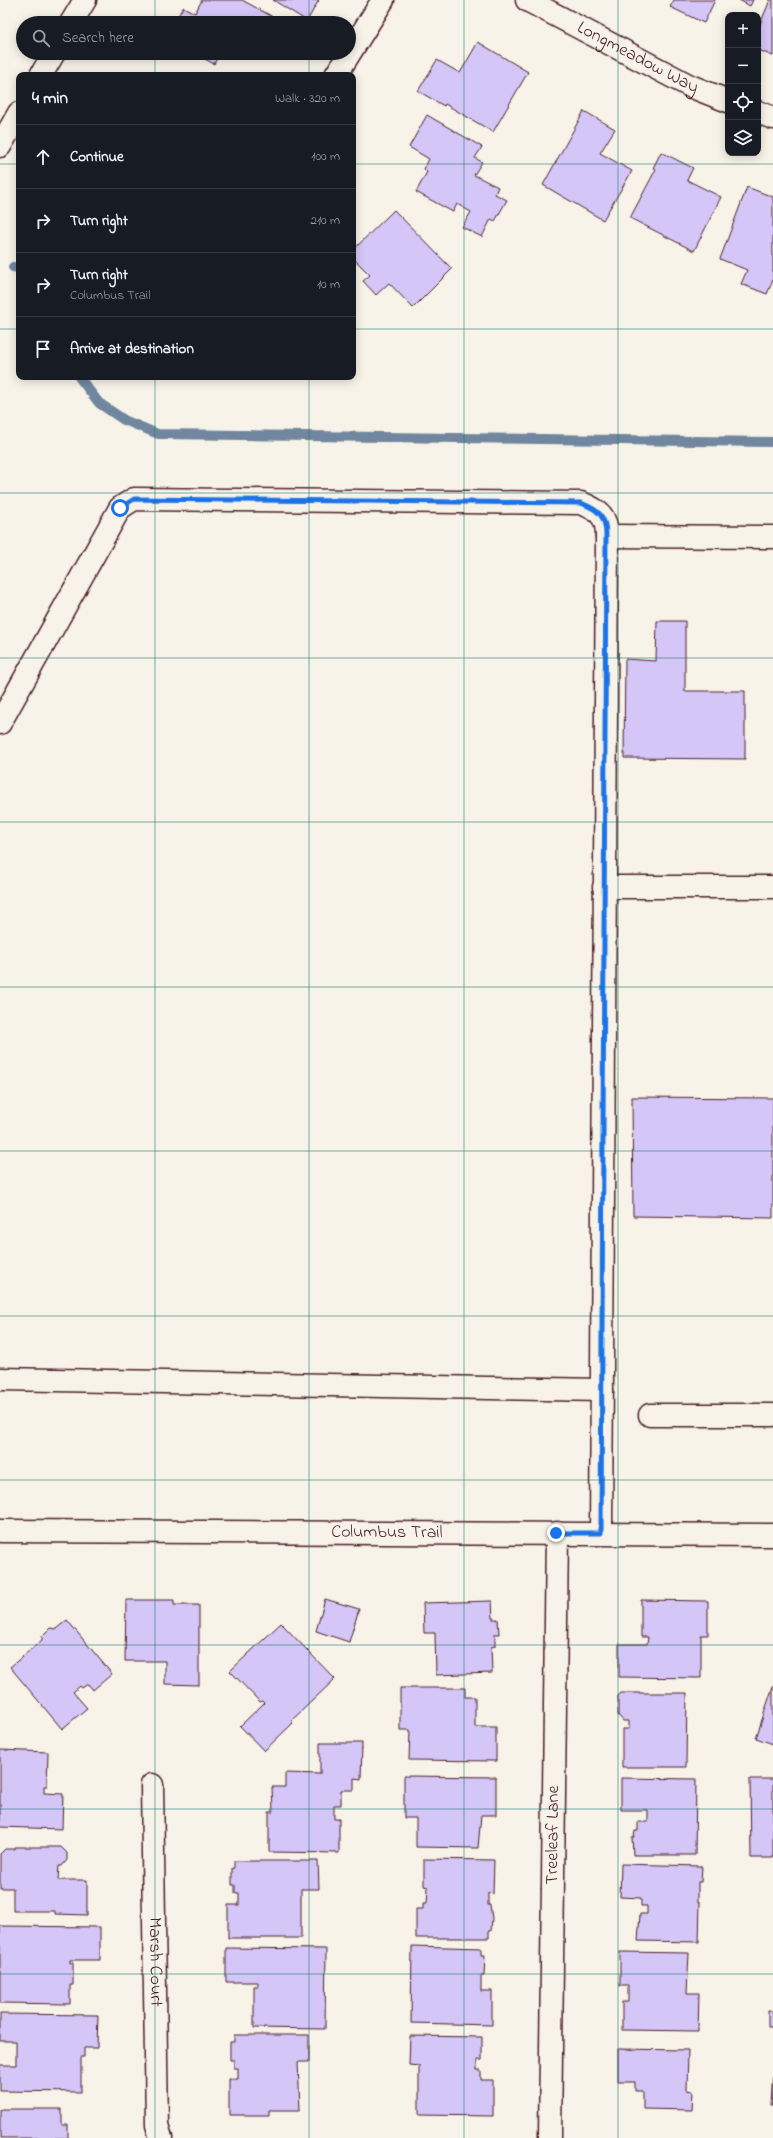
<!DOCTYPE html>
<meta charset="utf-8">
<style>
:root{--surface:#171b24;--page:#242831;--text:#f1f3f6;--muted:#9ea1a6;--line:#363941}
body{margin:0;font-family:"Indie Flower",sans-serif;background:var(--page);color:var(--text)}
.controls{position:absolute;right:12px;top:12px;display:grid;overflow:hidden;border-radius:8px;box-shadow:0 2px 10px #0003}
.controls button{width:36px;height:36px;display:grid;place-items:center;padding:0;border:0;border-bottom:1px solid var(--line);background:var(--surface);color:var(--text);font:20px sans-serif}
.stop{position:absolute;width:12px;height:12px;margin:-9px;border:3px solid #1a73e8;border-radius:50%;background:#fff}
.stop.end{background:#1a73e8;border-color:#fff;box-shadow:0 1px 4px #0008}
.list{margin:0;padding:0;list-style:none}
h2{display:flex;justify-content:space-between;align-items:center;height:52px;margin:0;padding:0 16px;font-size:17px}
h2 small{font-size:13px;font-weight:400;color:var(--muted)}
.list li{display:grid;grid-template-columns:26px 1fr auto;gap:12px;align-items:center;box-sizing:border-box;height:64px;padding:0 16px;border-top:1px solid var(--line)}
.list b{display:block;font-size:15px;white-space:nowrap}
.list p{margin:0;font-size:13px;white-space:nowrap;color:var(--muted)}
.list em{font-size:13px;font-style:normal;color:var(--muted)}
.icon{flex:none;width:22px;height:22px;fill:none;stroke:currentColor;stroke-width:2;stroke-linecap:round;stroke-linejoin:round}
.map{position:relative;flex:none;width:773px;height:2138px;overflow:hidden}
.search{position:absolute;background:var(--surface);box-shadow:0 2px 10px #0003;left:16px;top:16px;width:340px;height:44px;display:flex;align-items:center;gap:10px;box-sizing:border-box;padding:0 14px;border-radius:22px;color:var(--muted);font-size:15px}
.panel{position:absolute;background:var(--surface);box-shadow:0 2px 10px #0003;left:16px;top:72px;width:340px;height:308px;border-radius:8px}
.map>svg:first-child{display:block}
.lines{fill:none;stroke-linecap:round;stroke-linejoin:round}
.stream{stroke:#71879f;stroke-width:10}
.building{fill:#d4c6f7;stroke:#4a1f2b}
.minor-casing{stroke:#4a1f2b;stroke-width:25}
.minor{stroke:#f7f3e8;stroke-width:22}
.route{stroke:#1a73e8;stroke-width:5}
.grid{fill:none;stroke:#0f766e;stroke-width:1;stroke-opacity:0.55}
.labels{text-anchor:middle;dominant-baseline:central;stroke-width:4;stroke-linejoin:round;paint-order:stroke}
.street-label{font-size:18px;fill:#4a1f2b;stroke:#f7f3e8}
</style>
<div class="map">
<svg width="773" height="2138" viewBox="0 0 773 2138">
<rect width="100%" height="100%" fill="#f7f3e8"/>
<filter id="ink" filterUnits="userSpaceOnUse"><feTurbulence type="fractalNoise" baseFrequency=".025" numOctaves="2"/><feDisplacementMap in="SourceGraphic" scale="8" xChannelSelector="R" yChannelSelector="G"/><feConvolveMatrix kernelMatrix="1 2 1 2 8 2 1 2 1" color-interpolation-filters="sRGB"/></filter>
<g filter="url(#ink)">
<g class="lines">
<path class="stream" d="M13,267L19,268
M79,377L99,403L124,420L158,434L773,442"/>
</g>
<path class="building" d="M202,0H242L284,23H174L183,7L195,13Z
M273,0H319L307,21Z
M674,0H715L704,23L670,7Z
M739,0H753L750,6Z
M770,0H773V56L758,50V29Z
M478,42L528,72L493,132L445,104L444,106L418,91L437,60L460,73Z
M194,53H220L214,64Z
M584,111L615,129L600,153L632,171L603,220L543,185Z
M427,115L482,147L475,158L482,162L474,175L498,187L495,194L507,200L495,221L491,219L482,237L462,227L471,212L457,204L453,212L416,192L427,172L424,169L429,159L409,147Z
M661,152L693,168L687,180L721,197L694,251L630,218L656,169L653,168Z
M747,187L773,197V280L767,294L741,284L747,270L720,259Z
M394,210L452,269L413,308L389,283L376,295L363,281L370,275L353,258V250Z
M657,621H685V691H745V759L624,758L625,659L656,661Z
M632,1097L773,1098V1218L633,1216Z
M325,1599L359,1609L349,1642L316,1631Z
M126,1600H174V1605H199V1685L165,1684V1661H125Z
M641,1600L708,1601V1635H701V1678L619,1677V1644H647L648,1637H641Z
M492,1601L493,1619H498L499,1634H495V1646L491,1647L492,1673L436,1675L435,1633H424L423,1603Z
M67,1620L112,1674L93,1690L88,1684L82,1688L80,1686L73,1692L87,1708L62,1729L10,1667L42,1640V1636L50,1628L56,1629Z
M281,1623L335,1679L291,1721L293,1723L264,1751L240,1726L264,1703L262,1701L260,1702L230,1671Z
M773,1686V1744L756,1738Z
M400,1688H465V1697H475V1727H496V1761L409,1760L410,1730H400Z
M621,1693H687L686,1767H622V1729H629V1721H623L618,1715V1696Z
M320,1743H362L361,1779L354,1778V1790H341V1805H334V1819H339V1853L269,1852V1812H273L272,1787H285V1773L320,1774Z
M0,1750L48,1752L47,1786H44V1793L63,1794L62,1829L0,1827Z
M404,1776L496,1777V1815H481L478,1848L416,1847V1818H404Z
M621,1778L696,1779L695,1855H633L632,1837H634L635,1831H638V1822H648V1810H621Z
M750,1779H773V1858H751Z
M14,1847H61L67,1853V1860L62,1866H59L58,1880H87V1915L55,1914V1911H13V1888H0V1854L5,1849H14Z
M424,1859L494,1860L493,1894L488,1893V1905H490L492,1918L491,1931H489V1938H416V1909H423V1903H427L428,1887L424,1886Z
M234,1861H318L319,1889H301V1938H228V1905H239V1893H235V1885H232V1868H234Z
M621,1864L702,1866L701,1882H698V1902H700L699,1942L638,1941L640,1914H647V1906H641V1898L620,1897Z
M0,1926L100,1927V1960H70V1963H73V1985H70V2004L0,2003Z
M412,1946L481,1948V1955H485L484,1976H481V1991H492V2025L411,2023Z
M226,1948L326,1949L325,2029L254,2028V1986H258V1982H226Z
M620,1952L689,1953L687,1993H699L698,2031L622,2030V2002H628V1986H620Z
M768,2011H773V2027H768Z
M0,2014L98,2015L97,2048H84V2057H81V2092L0,2091V2065H16V2041H0Z
M234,2035H309V2062H298L300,2110H269V2115H229V2079H238V2068H234V2060H230V2042H234Z
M410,2036L482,2037V2060H477V2070H481V2080H493V2116L419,2115V2066L409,2065Z
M618,2049L688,2050L687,2090L693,2091L692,2110L643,2109V2091H635V2082H618Z
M773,2069V2105H771Z
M0,2109H62V2125H68V2138H0Z"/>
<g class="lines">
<g class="minor-casing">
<g id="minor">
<path id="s1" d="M527,0L690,86L728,101"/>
<path d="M71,23L85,0"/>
<path d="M41,75L54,53"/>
<path d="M336,75L383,0"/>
<path d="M758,112L773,118"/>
<path d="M0,146L19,113"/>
<path d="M607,536L773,537"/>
<path d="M0,723L120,508L134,499L581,503C599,510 607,516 607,536L601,1533"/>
<path d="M604,887H773"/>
<path d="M0,1379L602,1390"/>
<path d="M650,1415H773"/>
<path id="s2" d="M0,1531L773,1535"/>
<path id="s3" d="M152,1785L157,2125L161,2138"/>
<path id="s4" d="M550,2138L557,1533"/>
</g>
</g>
<use href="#minor" class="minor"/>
</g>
</g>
<g class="lines" filter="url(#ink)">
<path class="route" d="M120,508L134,499L581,503C599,510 606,516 606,536L601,1533H556"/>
</g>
<path class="grid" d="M155,0V23M309,0V23M464,0V2138M618,0V2138M155,53V75M309,53V75M0,164H19M353,164H773M0,329H19M353,329H773M155,377V2138M309,377V2138M0,493H773M0,658H773M0,822H773M0,987H773M0,1151H773M0,1316H773M0,1480H773M0,1645H773M0,1809H773M0,1974H773"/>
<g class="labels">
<g class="street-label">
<text stroke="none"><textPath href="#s1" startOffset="125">Longmeadow Way</textPath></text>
<text stroke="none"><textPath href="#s2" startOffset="387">Columbus Trail</textPath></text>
<text stroke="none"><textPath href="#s4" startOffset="303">Treeleaf Lane</textPath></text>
<text stroke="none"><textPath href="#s3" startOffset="177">Marsh Court</textPath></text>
</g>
</g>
</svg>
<div class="controls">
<button>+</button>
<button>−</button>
<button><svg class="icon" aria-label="locate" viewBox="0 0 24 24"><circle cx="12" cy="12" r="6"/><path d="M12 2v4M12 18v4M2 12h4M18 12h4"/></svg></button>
<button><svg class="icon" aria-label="layers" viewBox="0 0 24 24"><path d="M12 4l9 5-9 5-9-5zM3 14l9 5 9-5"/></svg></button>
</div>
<div class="stop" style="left:120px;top:508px"></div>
<div class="stop end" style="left:556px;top:1533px"></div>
<div class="search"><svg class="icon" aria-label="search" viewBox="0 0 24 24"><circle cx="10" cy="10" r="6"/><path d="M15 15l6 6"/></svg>Search here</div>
<section class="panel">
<h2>4 min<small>Walk · 320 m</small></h2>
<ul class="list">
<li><svg class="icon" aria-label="ahead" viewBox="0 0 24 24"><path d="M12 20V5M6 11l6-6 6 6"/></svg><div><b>Continue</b></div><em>100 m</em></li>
<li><svg class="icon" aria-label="right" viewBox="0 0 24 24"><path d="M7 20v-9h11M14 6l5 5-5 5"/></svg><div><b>Turn right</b></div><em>210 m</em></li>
<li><svg class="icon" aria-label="right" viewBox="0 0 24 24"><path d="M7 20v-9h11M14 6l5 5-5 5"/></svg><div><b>Turn right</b><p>Columbus Trail</p></div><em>10 m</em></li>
<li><svg class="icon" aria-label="arrive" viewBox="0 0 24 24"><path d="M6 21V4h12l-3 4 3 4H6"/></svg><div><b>Arrive at destination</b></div></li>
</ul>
</section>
</div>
